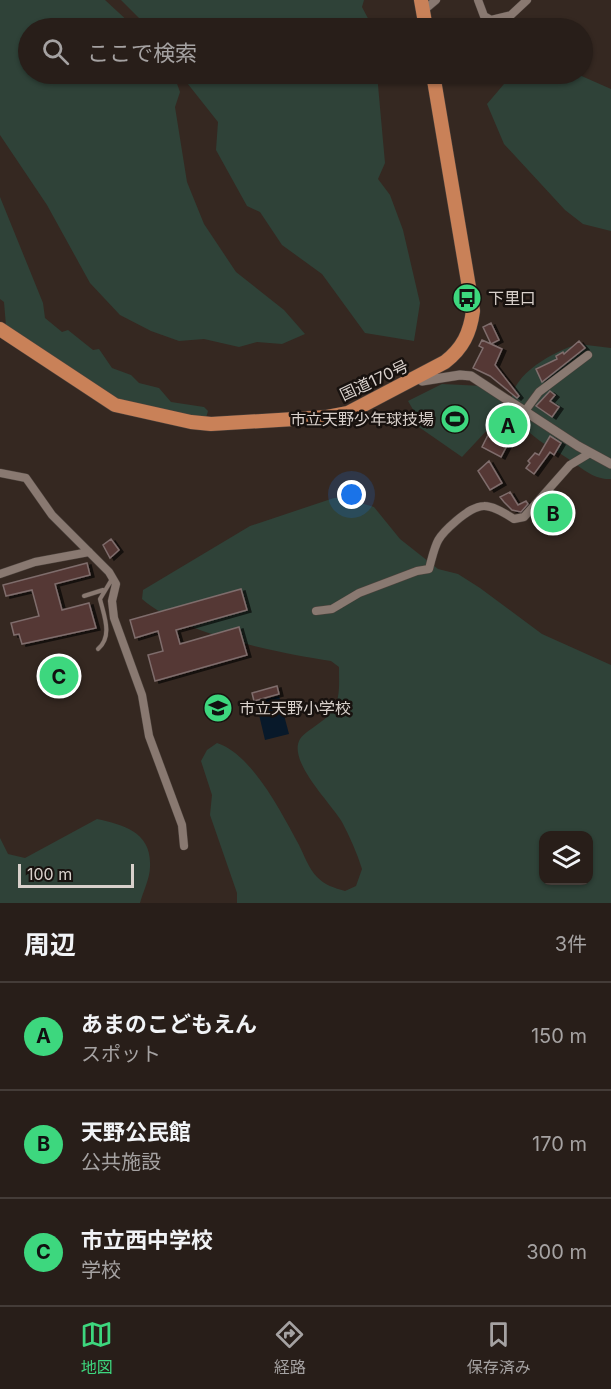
<!DOCTYPE html>
<html lang="ja">
<meta charset="utf-8">
<style>
:root{--surface:#281e19;--page:#302722;--text:#f1f3f6;--muted:#a5a2a2;--line:#443c38;--accent:#3dd77e}
body{margin:0;font-family:Inter,"Noto Sans JP",sans-serif;background:var(--page);color:var(--text)}
.controls{position:absolute;right:18px;bottom:18px;display:grid;overflow:hidden;border-radius:12px;box-shadow:0 2px 4px #0004}
.controls button{width:54px;height:54px;display:grid;place-items:center;padding:0;border:0;border-bottom:2px solid var(--line);background:var(--surface);color:var(--text);font:30px sans-serif}
.scale{position:absolute;left:18px;bottom:15px;width:116px;box-sizing:border-box;padding-left:6px;border:3px solid #d8d0cb;border-top:0;font-size:16px;line-height:21px;white-space:nowrap;color:#d8d0cb;-webkit-text-stroke:4px #18120f;paint-order:stroke}
.you{position:absolute;left:352px;top:495px;width:21px;height:21px;margin:-15px;border:4px solid #fff;border-radius:50%;background:#1a73e8;box-shadow:0 0 0 9px #1a73e833}
.badge{display:grid;place-items:center;width:39px;height:39px;border-radius:50%;background:var(--accent);color:#111;font-size:20px;font-weight:700}
.pin{position:absolute;translate:-50% -50%;border:3px solid #fff;box-shadow:0 2px 6px #0006}
.list{margin:0;padding:0;list-style:none}
h2{display:flex;justify-content:space-between;align-items:center;height:78px;margin:0;padding:0 24px;font-size:26px}
h2 small{font-size:20px;font-weight:400;color:var(--muted)}
.list li{display:grid;grid-template-columns:39px 1fr auto;gap:18px;align-items:center;box-sizing:border-box;height:108px;padding:0 24px;border-top:2px solid var(--line)}
.list b{display:block;font-size:22px;white-space:nowrap}
.list p{margin:0;font-size:20px;white-space:nowrap;color:var(--muted)}
.list em{font-size:20px;font-style:normal;color:var(--muted)}
.icon{flex:none;width:33px;height:33px;fill:none;stroke:currentColor;stroke-width:2;stroke-linecap:round;stroke-linejoin:round}
.map{position:relative;flex:none;width:611px;height:903px;overflow:hidden}
.search{position:absolute;background:var(--surface);box-shadow:0 2px 4px #0004;left:18px;right:18px;top:18px;height:66px;display:flex;align-items:center;gap:15px;box-sizing:border-box;padding:0 21px;border-radius:33px;color:var(--muted);font-size:22px}
.sheet{height:402px;background:var(--surface)}
nav{display:flex;justify-content:space-around;align-items:center;box-sizing:border-box;height:84px;border-top:2px solid var(--line);background:var(--surface);font-size:16px;color:var(--muted)}
nav a{display:grid;justify-items:center;gap:3px}
nav .on{color:var(--accent)}
.map>svg:first-child{display:block}
.green{fill:#2f4238;fill-rule:evenodd}
.water{fill:#08192a}
.building{fill:#553836;stroke:#7f6d6c;stroke-width:1.5;filter:url(#shadow)}
.lines{fill:none;stroke-linecap:round;stroke-linejoin:round}
.service-casing{stroke:#4d433d;stroke-width:5}
.minor-casing{stroke:#4d433d;stroke-width:9}
.tertiary-casing{stroke:#4d433d;stroke-width:10}
.trunk-casing{stroke:#4d433d;stroke-width:15}
.service{stroke:#897971;stroke-width:4}
.minor{stroke:#897971;stroke-width:8}
.tertiary{stroke:#897971;stroke-width:9}
.trunk{stroke:#c98158;stroke-width:14}
.labels{text-anchor:middle;dominant-baseline:central;stroke-width:5;stroke-linejoin:round;paint-order:stroke}
.poi-label{font-size:16px;fill:#d8d0cb;stroke:#18120f;text-anchor:start}
.street-label{font-size:16px;fill:#d8d0cb;stroke:#18120f}
</style>
<div class="map">
<svg width="611" height="903" viewBox="0 0 611 903">
<defs>
<filter id="shadow"><feDropShadow dx="4" dy="2" stdDeviation="0" flood-color="#0009"/></filter>
</defs>
<rect width="100%" height="100%" fill="#352821"/>
<path class="green" d="M0,0H105L131,24L133,28H28V74H157L176,81L180,92L175,107L187,182L204,224L236,272L284,310L305,334L282,344L257,342L239,347L204,339L179,341L151,331L120,315L90,283L47,205L0,135Z
M121,0H364L362,7L373,28H149Z
M180,74H377L385,163L378,179L390,195L403,230L420,303L414,341L365,333L322,274L282,245L260,212L247,206L216,150L218,122Z
M521,74H577L611,89V231L583,224L565,210L504,144L487,104L504,84Z
M0,197L43,303L45,318L62,332L68,330L93,350L99,349L112,368L131,375L139,383L159,388L171,402L204,407L208,411L206,418L119,402L6,326L4,302L0,299Z
M578,344L611,348V479C593,480 581,467 567,458C549,446 529,437 517,418C494,383 551,352 578,344Z
M442,384L483,386L503,401L489,428L462,457L416,425L415,413L408,401Z
M334,498H344L374,507L400,539L438,569L458,574L480,588L542,634L611,665V903H237V893L210,815L212,795L201,761L207,750L217,743C252,754 282,814 299,845C304,855 309,869 317,877C325,885 334,888 345,891L356,886L362,869C357,853 350,837 342,822C331,803 287,761 300,739C304,733 313,728 318,724C342,708 339,692 339,667L331,661C279,653 182,634 142,599L143,590L250,526ZM544,836H588V880H544Z
M97,819C124,825 152,832 150,867C150,878 143,892 140,903H0V838L8,854L25,858Z"/>
<path class="water" d="M279,696L289,734L265,740L256,702Z"/>
<path class="building" d="M491,323L499,340L491,344L483,327Z
M482,340L502,349L495,365L519,396L517,398L490,376L473,368L483,348L479,346Z
M579,341L585,348L542,382L536,369L557,359L556,356L563,352L564,354Z
M550,391L555,395L550,401L559,407L552,417L536,406Z
M503,405L525,420L516,438L512,436L501,457L482,447Z
M550,436L561,443L554,455L550,452L534,474L526,468L530,463L528,461L535,453L539,455Z
M489,461L502,483L490,490L478,471Z
M510,492L518,505L526,501L528,504L521,512L512,510L504,502L500,497Z
M549,499L558,501L556,506L565,509L558,528L549,526L551,520L541,517Z
M111,539L119,550L110,558L103,545Z
M87,563L90,575L55,584L62,610L89,603L96,628L22,644L19,634L14,635L11,623L39,616L32,590L6,596L3,585Z
M241,589L247,610L176,630L180,644L239,627L247,655L155,681L148,655L163,651L158,631L135,638L130,620Z
M277,686L279,694L254,701L252,693Z"/>
<g class="lines">
<g class="service-casing">
<path id="service" d="M84,596L103,590
M98,649C113,636 104,616 100,599L112,579"/>
</g>
<g class="minor-casing">
<path id="minor" d="M478,0L484,16L491,20L511,15L527,0
M423,11L436,0
M525,411L539,392L588,355
M0,473L26,478L52,515L109,572L116,584L112,601L114,618L142,695L149,736L182,825L184,846
M0,574L35,562L89,552
M316,611L332,609L359,593L417,571L429,569C436,543 435,539 456,521C480,501 487,502 514,519L524,517L570,465L590,453"/>
</g>
<g class="tertiary-casing">
<path id="tertiary" d="M418,378L422,381L460,375L471,376L578,446L611,464"/>
</g>
<g class="trunk-casing">
<path id="trunk" d="M421,0L426,28
M0,329L115,405L191,422L211,424L327,417L348,413L445,362C463,348 470,333 473,311L433,74"/>
</g>
<use href="#service" class="service"/>
<use href="#minor" class="minor"/>
<use href="#tertiary" class="tertiary"/>
<use href="#trunk" class="trunk"/>
</g>
<defs>
<g id="bus-disc" transform="scale(1.5)"><circle r="9.5" fill="#3dd77e" stroke="#18120f"/><path d="M-5-6H5V4H4V6H2V4H-2V6H-4V4H-5ZM-3.5-4V0h7V-4ZM-3.5 1.2v1.5H-2V1.2ZM2 1.2v1.5H3.5V1.2Z" fill="#111"/></g>
<g id="stadium-disc" transform="scale(1.5)"><circle r="9.5" fill="#3dd77e" stroke="#18120f"/><path d="M0-5a6.5 5 0 1 0 0 10a6.5 5 0 1 0 0-10ZM-3.5-1.8h7v3.6h-7Z" fill="#111"/></g>
<g id="school-disc" transform="scale(1.5)"><circle r="9.5" fill="#3dd77e" stroke="#18120f"/><path d="M0-5L7-2L0 1L-7-2ZM-4 1L0 2.5L4 1V4Q0 6-4 4Z" fill="#111"/></g>
</defs>
<g fill-rule="evenodd">
<use href="#bus-disc" x="467" y="298"/>
<use href="#stadium-disc" x="455" y="419"/>
<use href="#school-disc" x="218" y="708"/>
</g>
<g class="labels">
<g class="poi-label">
<text x="488" y="298">下里口</text>
<text x="434" y="419" text-anchor="end">市立天野少年球技場</text>
<text x="239" y="708">市立天野小学校</text>
</g>
<g class="street-label">
<text transform="translate(374 380) rotate(-25)">国道170号</text>
</g>
</g>
</svg>
<div class="controls">
<button><svg class="icon" aria-label="layers" viewBox="0 0 24 24"><path d="M12 4l9 5-9 5-9-5zM3 14l9 5 9-5"/></svg></button>
</div>
<div class="scale">100 m</div>
<div class="you"></div>
<div class="pin badge" style="left:508px;top:425px">A</div>
<div class="pin badge" style="left:553px;top:513px">B</div>
<div class="pin badge" style="left:59px;top:676px">C</div>
<div class="search"><svg class="icon" aria-label="search" viewBox="0 0 24 24"><circle cx="10" cy="10" r="6"/><path d="M15 15l6 6"/></svg>ここで検索</div>
</div>
<section class="sheet">
<h2>周辺<small>3件</small></h2>
<ul class="list">
<li><span class="badge">A</span><div><b>あまのこどもえん</b><p>スポット</p></div><em>150 m</em></li>
<li><span class="badge">B</span><div><b>天野公民館</b><p>公共施設</p></div><em>170 m</em></li>
<li><span class="badge">C</span><div><b>市立西中学校</b><p>学校</p></div><em>300 m</em></li>
</ul>
</section>
<nav>
<a class="on"><svg class="icon" aria-label="map" viewBox="0 0 24 24"><path d="M3 6l6-2 6 2 6-2v14l-6 2-6-2-6 2zM9 4v14M15 6v14"/></svg>地図</a>
<a><svg class="icon" aria-label="directions" viewBox="0 0 24 24"><path d="M12 3l9 9-9 9-9-9zM9 14v-3h6M13 9l2 2-2 2"/></svg>経路</a>
<a><svg class="icon" aria-label="saved" viewBox="0 0 24 24"><path d="M7 4h10v16l-5-4-5 4z"/></svg>保存済み</a>
</nav>
